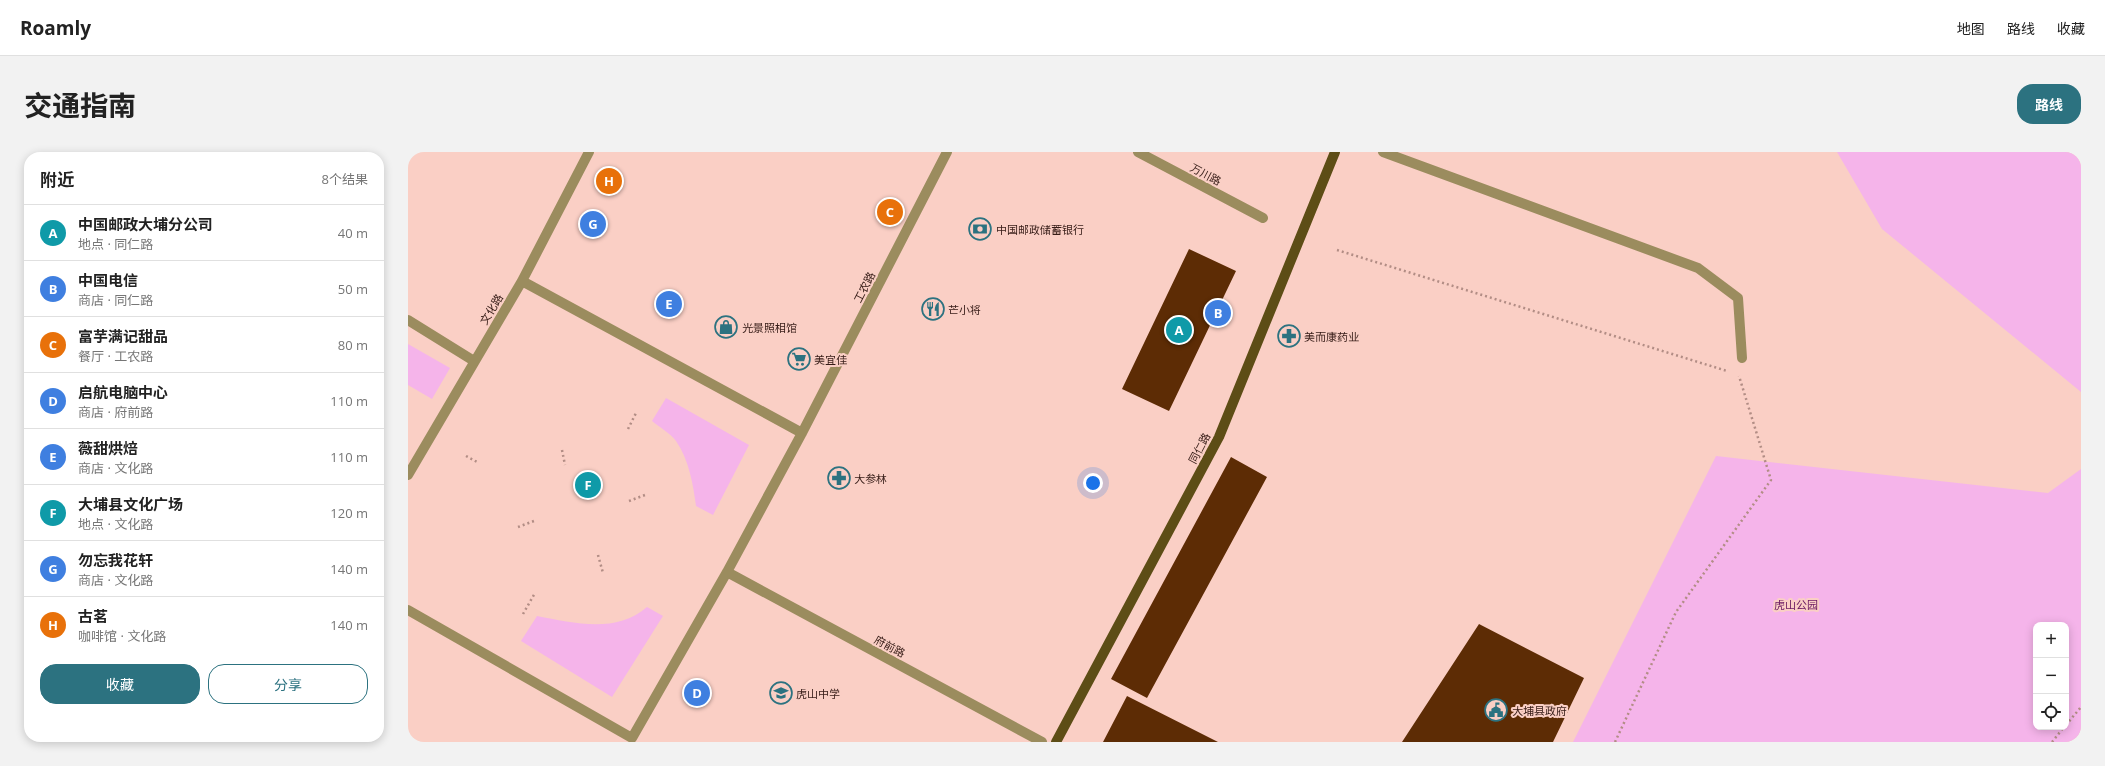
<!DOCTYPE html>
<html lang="zh">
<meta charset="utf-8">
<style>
:root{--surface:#fff;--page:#f2f2f2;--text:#222;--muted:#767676;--line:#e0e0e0;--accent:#2c7280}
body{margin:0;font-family:"Open Sans","Noto Sans SC",sans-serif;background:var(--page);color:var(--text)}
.controls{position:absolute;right:12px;bottom:12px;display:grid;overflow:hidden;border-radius:8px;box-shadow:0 2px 10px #0003}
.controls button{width:36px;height:36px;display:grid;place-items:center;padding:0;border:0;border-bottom:1px solid var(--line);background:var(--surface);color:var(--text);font:20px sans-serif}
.you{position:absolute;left:685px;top:331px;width:14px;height:14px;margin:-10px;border:3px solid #fff;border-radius:50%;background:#1a73e8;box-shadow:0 0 0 6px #1a73e833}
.badge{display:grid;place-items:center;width:26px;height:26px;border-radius:50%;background:var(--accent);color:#fff;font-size:13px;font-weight:700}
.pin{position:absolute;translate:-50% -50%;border:2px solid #fff;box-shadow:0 1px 4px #0006}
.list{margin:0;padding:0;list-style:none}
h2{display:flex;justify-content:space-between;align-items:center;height:52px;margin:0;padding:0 16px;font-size:17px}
h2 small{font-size:13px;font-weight:400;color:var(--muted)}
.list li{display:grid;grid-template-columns:26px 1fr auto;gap:12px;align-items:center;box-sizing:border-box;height:56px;padding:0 16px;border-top:1px solid var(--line)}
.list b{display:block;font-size:15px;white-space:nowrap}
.list p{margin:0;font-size:13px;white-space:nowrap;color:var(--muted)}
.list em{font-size:13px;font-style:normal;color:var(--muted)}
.actions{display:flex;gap:8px;padding:12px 16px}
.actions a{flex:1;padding:9px 0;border:1px solid var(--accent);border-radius:16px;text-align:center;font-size:14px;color:var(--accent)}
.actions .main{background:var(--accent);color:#fff}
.icon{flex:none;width:22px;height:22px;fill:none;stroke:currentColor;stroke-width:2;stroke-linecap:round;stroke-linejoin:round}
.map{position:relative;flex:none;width:1673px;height:590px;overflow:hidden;border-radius:16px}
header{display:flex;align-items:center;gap:24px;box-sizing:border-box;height:56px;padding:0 20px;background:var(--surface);border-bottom:1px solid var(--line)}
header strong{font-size:19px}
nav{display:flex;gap:22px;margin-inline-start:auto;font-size:14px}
.intro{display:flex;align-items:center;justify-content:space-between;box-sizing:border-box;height:96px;padding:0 24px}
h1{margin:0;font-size:28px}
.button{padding:10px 18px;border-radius:16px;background:var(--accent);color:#fff;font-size:14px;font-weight:700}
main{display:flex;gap:24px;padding:0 24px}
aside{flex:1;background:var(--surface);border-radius:16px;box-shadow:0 2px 10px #0003}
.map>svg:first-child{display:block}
.green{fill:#f5b4ea;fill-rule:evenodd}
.building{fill:#5d2c05}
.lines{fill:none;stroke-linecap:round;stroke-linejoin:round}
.path{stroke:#b28d85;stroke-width:2.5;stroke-dasharray:2 3;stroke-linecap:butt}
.minor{stroke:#9b8c5e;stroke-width:10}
.major{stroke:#5d4d16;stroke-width:10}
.labels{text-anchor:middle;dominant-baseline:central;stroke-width:4;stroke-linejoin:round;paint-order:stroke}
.street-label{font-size:11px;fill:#361c17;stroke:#facfc5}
.poi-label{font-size:11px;fill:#361c17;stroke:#facfc5;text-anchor:start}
.park-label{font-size:11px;fill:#691861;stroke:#facfc5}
</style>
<header>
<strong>Roamly</strong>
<nav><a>地图</a><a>路线</a><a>收藏</a></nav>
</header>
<div class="intro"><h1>交通指南</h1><a class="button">路线</a></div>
<main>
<aside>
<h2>附近<small>8个结果</small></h2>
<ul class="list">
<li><span class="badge" style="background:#0f9aa8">A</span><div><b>中国邮政大埔分公司</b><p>地点 · 同仁路</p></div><em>40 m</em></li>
<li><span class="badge" style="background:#3f7fe0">B</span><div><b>中国电信</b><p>商店 · 同仁路</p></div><em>50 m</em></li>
<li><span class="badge" style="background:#e8710a">C</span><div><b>富芋满记甜品</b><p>餐厅 · 工农路</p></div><em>80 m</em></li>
<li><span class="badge" style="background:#3f7fe0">D</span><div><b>启航电脑中心</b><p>商店 · 府前路</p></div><em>110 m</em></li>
<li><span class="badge" style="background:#3f7fe0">E</span><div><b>薇甜烘焙</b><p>商店 · 文化路</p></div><em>110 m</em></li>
<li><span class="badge" style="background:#0f9aa8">F</span><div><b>大埔县文化广场</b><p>地点 · 文化路</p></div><em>120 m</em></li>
<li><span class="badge" style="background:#3f7fe0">G</span><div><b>勿忘我花轩</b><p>商店 · 文化路</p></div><em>140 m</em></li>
<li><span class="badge" style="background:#e8710a">H</span><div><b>古茗</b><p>咖啡馆 · 文化路</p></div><em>140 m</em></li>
</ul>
<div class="actions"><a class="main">收藏</a><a>分享</a></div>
</aside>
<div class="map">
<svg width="1673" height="590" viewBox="0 0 1673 590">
<rect width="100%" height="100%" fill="#facfc5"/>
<path class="green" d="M1429,0H1673V240L1474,77Z
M0,192L42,216L24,247L0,233Z
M258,246L341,293L305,363L288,354C285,332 281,308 268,289C262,281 251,275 244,269Z
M1308,304L1640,341L1673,317V590H1165ZM1628,473H1658V575H1628Z
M239,455L255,464L204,545L113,489L129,464C166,471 208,482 239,455Z"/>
<path class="building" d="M781,97L828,119L761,259L714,237Z
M823,305L859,325L739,546L703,527Z
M1071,472L1176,526L1145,590H994Z
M719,544L810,590H695Z"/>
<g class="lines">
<path class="path" d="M929,98L1319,219
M220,277L228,261
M154,298L157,313
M58,304L71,311
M221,349L237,343
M110,375L126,369
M190,403L195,421
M115,462L127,441
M1658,573L1673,555
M1207,590L1268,460L1363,328L1331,224
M1644,590L1656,575"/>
<path class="minor" d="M730,0L855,66
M975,0L1290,116L1330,146L1334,206
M114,129L394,281
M0,168L66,209
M0,323L114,129L181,0
M319,420L634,590
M0,458L224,586L319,420L394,281L539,0"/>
<path class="major" d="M648,590L811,285L927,0"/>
</g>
<defs>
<g id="bank-ring" transform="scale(1.15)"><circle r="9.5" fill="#facfc5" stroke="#2c7280" stroke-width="1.5"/><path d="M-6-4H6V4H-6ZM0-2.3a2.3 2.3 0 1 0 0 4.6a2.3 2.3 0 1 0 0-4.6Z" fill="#2c7280"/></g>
<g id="restaurant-ring" transform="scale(1.15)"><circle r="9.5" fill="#facfc5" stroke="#2c7280" stroke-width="1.5"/><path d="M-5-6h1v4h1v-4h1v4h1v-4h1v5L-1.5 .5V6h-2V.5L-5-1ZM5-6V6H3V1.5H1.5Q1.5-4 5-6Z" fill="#2c7280"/></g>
<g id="shop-ring" transform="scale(1.15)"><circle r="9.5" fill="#facfc5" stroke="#2c7280" stroke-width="1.5"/><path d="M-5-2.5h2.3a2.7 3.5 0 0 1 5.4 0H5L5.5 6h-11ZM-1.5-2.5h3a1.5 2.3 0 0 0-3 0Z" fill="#2c7280"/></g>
<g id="pharmacy-ring" transform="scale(1.15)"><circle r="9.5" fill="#facfc5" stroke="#2c7280" stroke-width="1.5"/><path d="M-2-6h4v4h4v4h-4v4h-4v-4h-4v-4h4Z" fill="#2c7280"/></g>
<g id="supermarket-ring" transform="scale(1.15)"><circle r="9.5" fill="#facfc5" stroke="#2c7280" stroke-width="1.5"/><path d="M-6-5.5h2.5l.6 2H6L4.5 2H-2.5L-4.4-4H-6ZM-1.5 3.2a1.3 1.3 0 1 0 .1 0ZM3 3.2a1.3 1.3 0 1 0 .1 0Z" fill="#2c7280"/></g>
<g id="school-ring" transform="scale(1.15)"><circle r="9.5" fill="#facfc5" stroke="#2c7280" stroke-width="1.5"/><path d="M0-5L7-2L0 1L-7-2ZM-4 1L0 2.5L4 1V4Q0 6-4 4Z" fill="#2c7280"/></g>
<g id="civic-ring" transform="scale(1.15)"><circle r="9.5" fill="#facfc5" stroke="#2c7280" stroke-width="1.5"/><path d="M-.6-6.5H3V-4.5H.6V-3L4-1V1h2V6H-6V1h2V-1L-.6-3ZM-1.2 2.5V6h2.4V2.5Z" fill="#2c7280"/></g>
</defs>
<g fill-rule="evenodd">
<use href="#bank-ring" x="572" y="77"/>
<use href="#restaurant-ring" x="525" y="157"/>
<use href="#shop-ring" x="318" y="175"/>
<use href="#pharmacy-ring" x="881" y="184"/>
<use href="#supermarket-ring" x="391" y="207"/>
<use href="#pharmacy-ring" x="431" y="326"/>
<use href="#school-ring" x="373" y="541"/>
<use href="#civic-ring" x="1088" y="558"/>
</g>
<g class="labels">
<g class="street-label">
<text transform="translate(798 22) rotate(28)">万川路</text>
<text transform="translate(456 135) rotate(-63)">工农路</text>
<text transform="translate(83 157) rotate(-59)">文化路</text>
<text transform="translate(791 296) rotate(-62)">同仁路</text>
<text transform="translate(482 494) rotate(28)">府前路</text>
</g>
<g class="poi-label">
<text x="588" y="77">中国邮政储蓄银行</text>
<text x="540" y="157">芒小将</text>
<text x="334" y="175">光景照相馆</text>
<text x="896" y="184">美而康药业</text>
<text x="406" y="207">美宜佳</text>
<text x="446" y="326">大参林</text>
<text x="388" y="541">虎山中学</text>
<text x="1104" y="558">大埔县政府</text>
</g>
<g class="park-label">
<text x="1388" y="452">虎山公园</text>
</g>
</g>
</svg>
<div class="controls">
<button>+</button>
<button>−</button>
<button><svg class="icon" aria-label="locate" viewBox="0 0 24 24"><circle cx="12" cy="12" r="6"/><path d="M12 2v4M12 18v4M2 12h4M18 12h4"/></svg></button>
</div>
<div class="you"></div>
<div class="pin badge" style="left:771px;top:178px;background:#0f9aa8">A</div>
<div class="pin badge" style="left:810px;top:161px;background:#3f7fe0">B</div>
<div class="pin badge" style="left:482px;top:60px;background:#e8710a">C</div>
<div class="pin badge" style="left:289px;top:541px;background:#3f7fe0">D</div>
<div class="pin badge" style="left:261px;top:152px;background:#3f7fe0">E</div>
<div class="pin badge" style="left:180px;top:333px;background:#0f9aa8">F</div>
<div class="pin badge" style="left:185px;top:72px;background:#3f7fe0">G</div>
<div class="pin badge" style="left:201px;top:29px;background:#e8710a">H</div>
</div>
</main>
